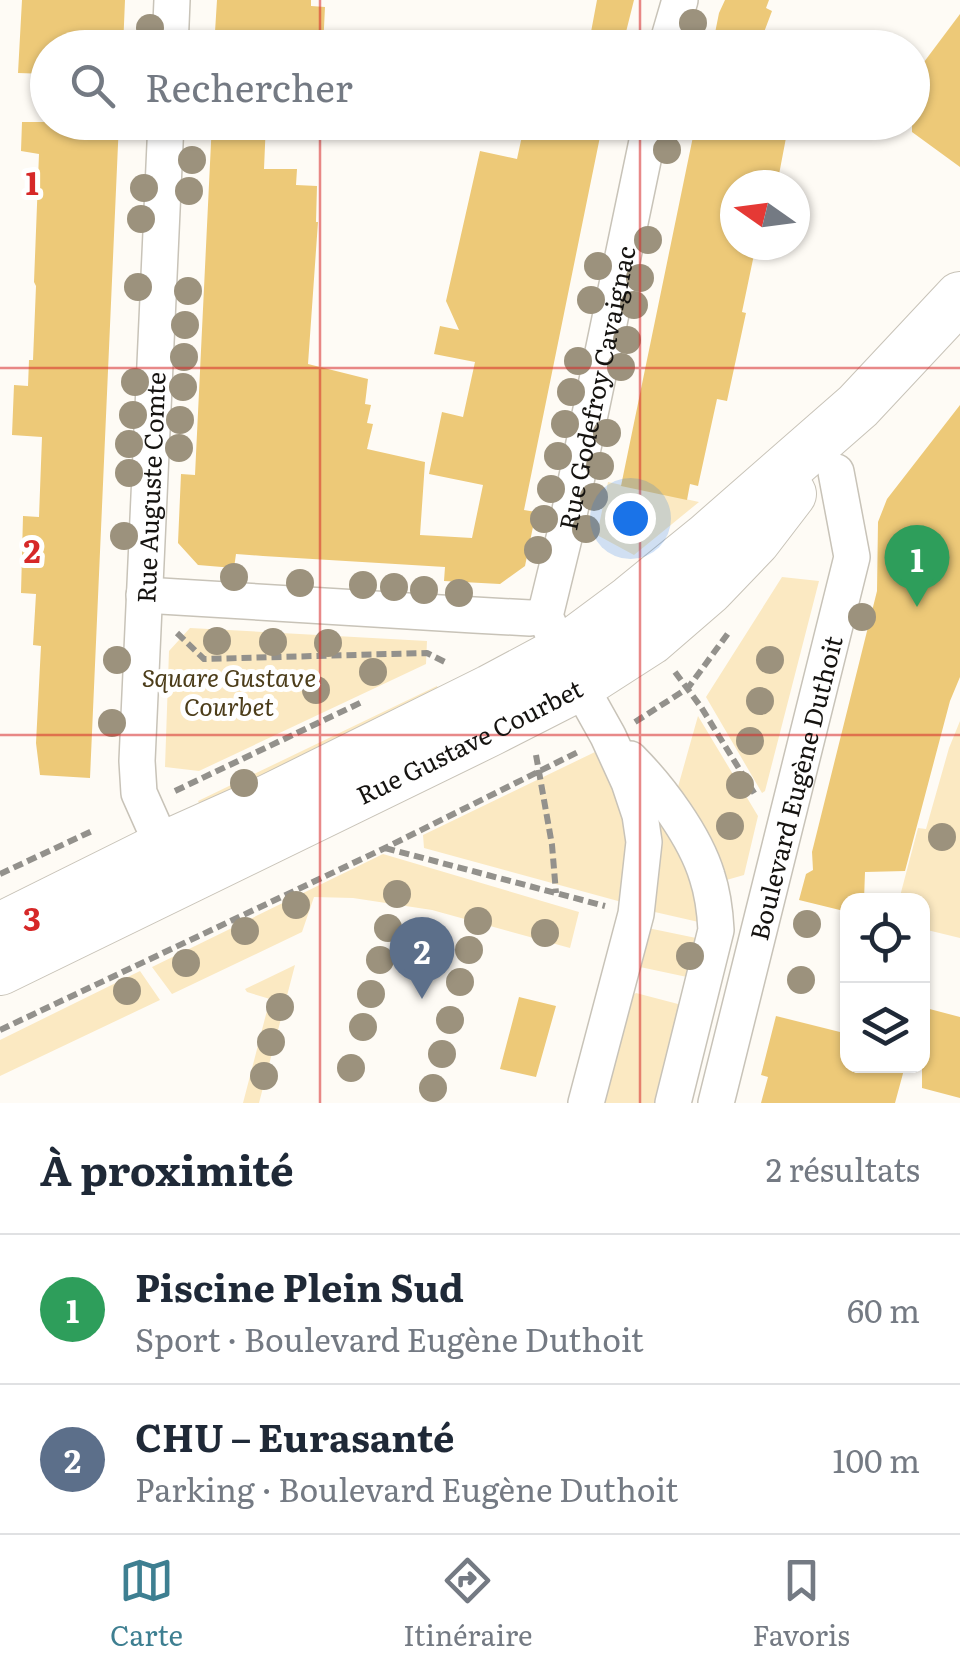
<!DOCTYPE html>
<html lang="fr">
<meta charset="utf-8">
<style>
:root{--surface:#fff;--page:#f6f6f7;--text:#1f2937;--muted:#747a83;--line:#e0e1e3;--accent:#3e7f91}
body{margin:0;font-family:Literata,serif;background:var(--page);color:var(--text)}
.controls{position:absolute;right:30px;bottom:30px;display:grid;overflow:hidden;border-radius:20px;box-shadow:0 2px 8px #0004}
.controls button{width:90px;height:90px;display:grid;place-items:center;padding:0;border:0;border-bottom:2px solid var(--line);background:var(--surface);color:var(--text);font:50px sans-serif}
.compass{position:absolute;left:720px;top:170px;width:90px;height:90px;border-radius:50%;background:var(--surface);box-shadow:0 2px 8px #0004;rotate:284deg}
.you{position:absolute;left:630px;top:518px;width:35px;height:35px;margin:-25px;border:8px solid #fff;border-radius:50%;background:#1a73e8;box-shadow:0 0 0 15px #1a73e833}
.badge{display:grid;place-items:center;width:65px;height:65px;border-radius:50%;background:var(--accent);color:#fff;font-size:32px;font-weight:700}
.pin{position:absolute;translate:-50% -82px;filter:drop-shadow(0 2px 5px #0008)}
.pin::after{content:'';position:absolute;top:52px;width:35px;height:30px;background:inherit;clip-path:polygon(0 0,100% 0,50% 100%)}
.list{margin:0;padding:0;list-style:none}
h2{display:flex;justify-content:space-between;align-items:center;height:130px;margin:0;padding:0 40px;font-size:42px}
h2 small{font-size:32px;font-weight:400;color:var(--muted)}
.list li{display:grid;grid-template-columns:65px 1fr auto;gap:30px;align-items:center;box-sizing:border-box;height:150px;padding:0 40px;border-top:2px solid var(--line)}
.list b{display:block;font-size:38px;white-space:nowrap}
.list p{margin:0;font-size:32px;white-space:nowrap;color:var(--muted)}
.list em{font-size:32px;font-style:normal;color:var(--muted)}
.icon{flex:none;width:55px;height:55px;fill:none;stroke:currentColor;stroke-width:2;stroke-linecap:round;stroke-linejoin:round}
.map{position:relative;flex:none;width:960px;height:1103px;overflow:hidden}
.search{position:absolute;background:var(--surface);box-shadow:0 2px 8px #0004;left:30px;right:30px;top:30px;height:110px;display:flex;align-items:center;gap:25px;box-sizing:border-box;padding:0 35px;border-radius:55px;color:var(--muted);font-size:38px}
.sheet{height:430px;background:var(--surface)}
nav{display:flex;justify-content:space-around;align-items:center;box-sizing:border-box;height:140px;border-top:2px solid var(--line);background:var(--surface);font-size:28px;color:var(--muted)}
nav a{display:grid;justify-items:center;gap:5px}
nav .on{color:var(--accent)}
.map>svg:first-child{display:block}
.green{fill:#fbe9c2}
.building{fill:#edc978}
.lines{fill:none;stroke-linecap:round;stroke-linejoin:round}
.street-casing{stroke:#c8c3b8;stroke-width:38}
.secondary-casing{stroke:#c8c3b8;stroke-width:52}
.path{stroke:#93918c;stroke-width:6;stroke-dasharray:10 5;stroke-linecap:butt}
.street{stroke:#fff;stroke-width:35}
.secondary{stroke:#fff;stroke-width:50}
.tree{fill:#9c927d}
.grid{fill:none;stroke:#d62828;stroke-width:2.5;stroke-opacity:0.55}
.labels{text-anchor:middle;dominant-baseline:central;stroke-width:10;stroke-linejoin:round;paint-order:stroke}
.street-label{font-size:25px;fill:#151310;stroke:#fff}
.park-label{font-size:25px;font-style:italic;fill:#4c3d1a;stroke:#fff}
.grid-label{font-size:32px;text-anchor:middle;font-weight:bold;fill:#d62828;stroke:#fff;stroke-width:10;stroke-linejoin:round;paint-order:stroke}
</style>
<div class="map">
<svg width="960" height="1103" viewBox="0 0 960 1103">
<rect width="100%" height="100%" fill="#fefbf5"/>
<path class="green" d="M608,482L699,502L634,555L597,535Z
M782,577L819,581L765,791L762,793L706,697Z
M190,628L427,641L426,664L199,771L165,767L169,651Z
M437,686L441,696L203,811L198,801Z
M698,716L758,816L744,875L723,881L674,801Z
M960,721V938L923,929L922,901L899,900L918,828L926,829L949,748Z
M595,752L622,805L631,840L629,904L424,848L423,835Z
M652,810L683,848L703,923L646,910Z
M383,854L579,912L570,948L432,910L353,898L314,897L302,932L172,994L152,967Z
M643,927L701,939L687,977L640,967Z
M295,965L259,1103H243L270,999L247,992L245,989Z
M140,971L160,1000L0,1076V1040Z
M636,993L678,1004L684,1013L661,1103H596L622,1003Z"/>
<path class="building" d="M22,0H125L123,48H48V74L18,73Z
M217,0H311V6L325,7L323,48H214Z
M597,0H634L622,48H588Z
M725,0H769L766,8L772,11L758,48H712L719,13Z
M960,14V167L912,132V78Z
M22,122H119L90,778L40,775L36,743L41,646L33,645L36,594L21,593L23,516L39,517L42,437L12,435L14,385L28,386L29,360H33L36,286L34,282L39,154L21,151Z
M212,122H266L264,169H297L296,185L317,186L316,222H318L308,364L368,379L365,404L371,405L367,423L373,424L367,449L425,462L420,535L472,538L483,485L429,474L442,412L463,417L475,362L434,354L440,326L459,330L446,301L480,151L517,159L525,122H603L524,510L536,512L525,566L500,584L444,581L445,567L263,556L236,554L234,568L198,565L178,543L181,474L195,475Z
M696,122H789L777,185H735V245H756L742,312L746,313L727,401L717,399L698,486L690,484L687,500L621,486Z
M960,405V677L950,701L905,871L865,872L864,900H848V912L799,900L806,874L813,870L812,852L877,591L878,522L887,499Z
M519,997L556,1006L536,1077L500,1069Z
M922,1007L960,1017V1098L922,1088Z
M776,1016L848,1034V1066H905L895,1103H761L768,1077L761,1075Z"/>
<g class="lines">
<g class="street-casing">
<g id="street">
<path d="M170,48L172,0"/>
<path d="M666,48L680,0"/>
<path d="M144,595L474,615L530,618L545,616"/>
<path d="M630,759C659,788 695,836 707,876C713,894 715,911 716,930L673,1103"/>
<path id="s1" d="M163,847L139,793L137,761L166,122"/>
<path id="s2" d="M586,1103L636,914L644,842L640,815L629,782L608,736L561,652L545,616L565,534L651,122"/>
<path id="s3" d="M716,1103L852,557L836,472"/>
</g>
</g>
<g class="secondary-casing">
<g id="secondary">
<path d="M0,928L163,847L268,800L490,690L561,652L631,600L706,539L858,406L960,297"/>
<path id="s4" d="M0,970L490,731L580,685L650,640L709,589L755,541L791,494"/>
</g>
</g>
<path class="path" d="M177,633L204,659L427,653L447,663
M675,672L701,707L756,796
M635,722L688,688L729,632
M536,755L552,845L556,893
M175,791L362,702
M385,848L605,906
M0,874L92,831
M0,1030L385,848L580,751"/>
<use href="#street" class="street"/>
<use href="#secondary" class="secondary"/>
</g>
<g class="tree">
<circle cx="693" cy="23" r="14"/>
<circle cx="150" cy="28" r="14"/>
<circle cx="667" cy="150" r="14"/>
<circle cx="192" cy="160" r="14"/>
<circle cx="144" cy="188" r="14"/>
<circle cx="189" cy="191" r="14"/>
<circle cx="141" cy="219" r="14"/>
<circle cx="648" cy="240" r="14"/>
<circle cx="598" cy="266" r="14"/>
<circle cx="640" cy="278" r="14"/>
<circle cx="138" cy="287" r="14"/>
<circle cx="188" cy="291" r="14"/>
<circle cx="591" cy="300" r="14"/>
<circle cx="634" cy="305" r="14"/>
<circle cx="185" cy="325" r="14"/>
<circle cx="627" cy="340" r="14"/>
<circle cx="184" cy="357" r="14"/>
<circle cx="578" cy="361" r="14"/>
<circle cx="621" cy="367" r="14"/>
<circle cx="135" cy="382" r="14"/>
<circle cx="183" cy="387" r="14"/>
<circle cx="571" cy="392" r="14"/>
<circle cx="133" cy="415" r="14"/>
<circle cx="180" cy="420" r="14"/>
<circle cx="565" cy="424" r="14"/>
<circle cx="607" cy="433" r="14"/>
<circle cx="129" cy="444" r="14"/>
<circle cx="179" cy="448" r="14"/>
<circle cx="558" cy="456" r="14"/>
<circle cx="600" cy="466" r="14"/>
<circle cx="129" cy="473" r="14"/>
<circle cx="551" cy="489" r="14"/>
<circle cx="594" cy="497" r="14"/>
<circle cx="544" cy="519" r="14"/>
<circle cx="586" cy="529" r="14"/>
<circle cx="124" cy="536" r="14"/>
<circle cx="538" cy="550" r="14"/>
<circle cx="234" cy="577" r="14"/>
<circle cx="300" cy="583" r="14"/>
<circle cx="363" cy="585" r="14"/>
<circle cx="394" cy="587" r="14"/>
<circle cx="424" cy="590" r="14"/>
<circle cx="459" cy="593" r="14"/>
<circle cx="862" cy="617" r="14"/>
<circle cx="217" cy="641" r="14"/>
<circle cx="273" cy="642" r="14"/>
<circle cx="328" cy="643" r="14"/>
<circle cx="117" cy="660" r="14"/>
<circle cx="770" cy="660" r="14"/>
<circle cx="373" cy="672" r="14"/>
<circle cx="316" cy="690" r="14"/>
<circle cx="760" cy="701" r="14"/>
<circle cx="112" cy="723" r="14"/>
<circle cx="750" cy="741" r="14"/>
<circle cx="244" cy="783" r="14"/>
<circle cx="740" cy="785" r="14"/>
<circle cx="730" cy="826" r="14"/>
<circle cx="942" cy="837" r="14"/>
<circle cx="397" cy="894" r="14"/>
<circle cx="296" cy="905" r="14"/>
<circle cx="478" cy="921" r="14"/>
<circle cx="807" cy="924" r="14"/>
<circle cx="388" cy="928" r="14"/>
<circle cx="245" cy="931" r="14"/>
<circle cx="545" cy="933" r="14"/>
<circle cx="469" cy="950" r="14"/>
<circle cx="690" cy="956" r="14"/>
<circle cx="380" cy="960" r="14"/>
<circle cx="186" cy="963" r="14"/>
<circle cx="801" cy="980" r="14"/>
<circle cx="460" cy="982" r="14"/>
<circle cx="127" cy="991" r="14"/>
<circle cx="371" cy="994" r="14"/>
<circle cx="280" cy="1007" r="14"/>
<circle cx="450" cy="1020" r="14"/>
<circle cx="363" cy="1027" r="14"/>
<circle cx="271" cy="1042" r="14"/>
<circle cx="442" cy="1054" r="14"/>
<circle cx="351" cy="1068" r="14"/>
<circle cx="264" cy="1076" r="14"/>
<circle cx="433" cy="1088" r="14"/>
</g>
<path class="grid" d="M320,0V48M640,0V48M320,122V1103M640,122V1103M0,368H960M0,735H960"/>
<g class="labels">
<g class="street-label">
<text stroke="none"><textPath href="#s2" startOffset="750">Rue Godefroy Cavaignac</textPath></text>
<text stroke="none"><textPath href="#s1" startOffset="365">Rue Auguste Comte</textPath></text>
<text stroke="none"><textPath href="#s4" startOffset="522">Rue Gustave Courbet</textPath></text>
<text stroke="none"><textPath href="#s3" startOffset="325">Boulevard Eugène Duthoit</textPath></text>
</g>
<g class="park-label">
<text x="229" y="676">Square Gustave<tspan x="229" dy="29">Courbet</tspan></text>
</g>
</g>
<g class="grid-label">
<text x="32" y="195">1</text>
<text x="32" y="563">2</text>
<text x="32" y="931">3</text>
</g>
</svg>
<div class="controls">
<button><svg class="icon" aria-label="locate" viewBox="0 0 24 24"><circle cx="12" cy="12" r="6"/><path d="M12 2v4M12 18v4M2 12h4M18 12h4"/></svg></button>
<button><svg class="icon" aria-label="layers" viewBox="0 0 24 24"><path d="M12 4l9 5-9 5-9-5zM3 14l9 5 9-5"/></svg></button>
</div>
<svg class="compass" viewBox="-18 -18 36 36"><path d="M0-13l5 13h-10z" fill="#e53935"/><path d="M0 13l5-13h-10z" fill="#747a83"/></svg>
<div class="you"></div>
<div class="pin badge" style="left:917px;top:607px;background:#2e9e5b">1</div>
<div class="pin badge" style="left:422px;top:999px;background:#5c6f8a">2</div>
<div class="search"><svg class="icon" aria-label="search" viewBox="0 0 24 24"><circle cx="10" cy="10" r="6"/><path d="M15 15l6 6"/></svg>Rechercher</div>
</div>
<section class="sheet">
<h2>À proximité<small>2 résultats</small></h2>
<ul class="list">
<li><span class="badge" style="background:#2e9e5b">1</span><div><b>Piscine Plein Sud</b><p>Sport · Boulevard Eugène Duthoit</p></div><em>60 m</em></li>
<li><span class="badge" style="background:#5c6f8a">2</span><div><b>CHU – Eurasanté</b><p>Parking · Boulevard Eugène Duthoit</p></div><em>100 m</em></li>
</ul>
</section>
<nav>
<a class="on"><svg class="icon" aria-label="map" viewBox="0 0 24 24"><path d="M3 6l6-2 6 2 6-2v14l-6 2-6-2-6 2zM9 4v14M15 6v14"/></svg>Carte</a>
<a><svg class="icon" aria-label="directions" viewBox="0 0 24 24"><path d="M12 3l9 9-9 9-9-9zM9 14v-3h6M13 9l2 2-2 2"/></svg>Itinéraire</a>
<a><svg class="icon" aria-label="saved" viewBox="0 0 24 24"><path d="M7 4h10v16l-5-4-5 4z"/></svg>Favoris</a>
</nav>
